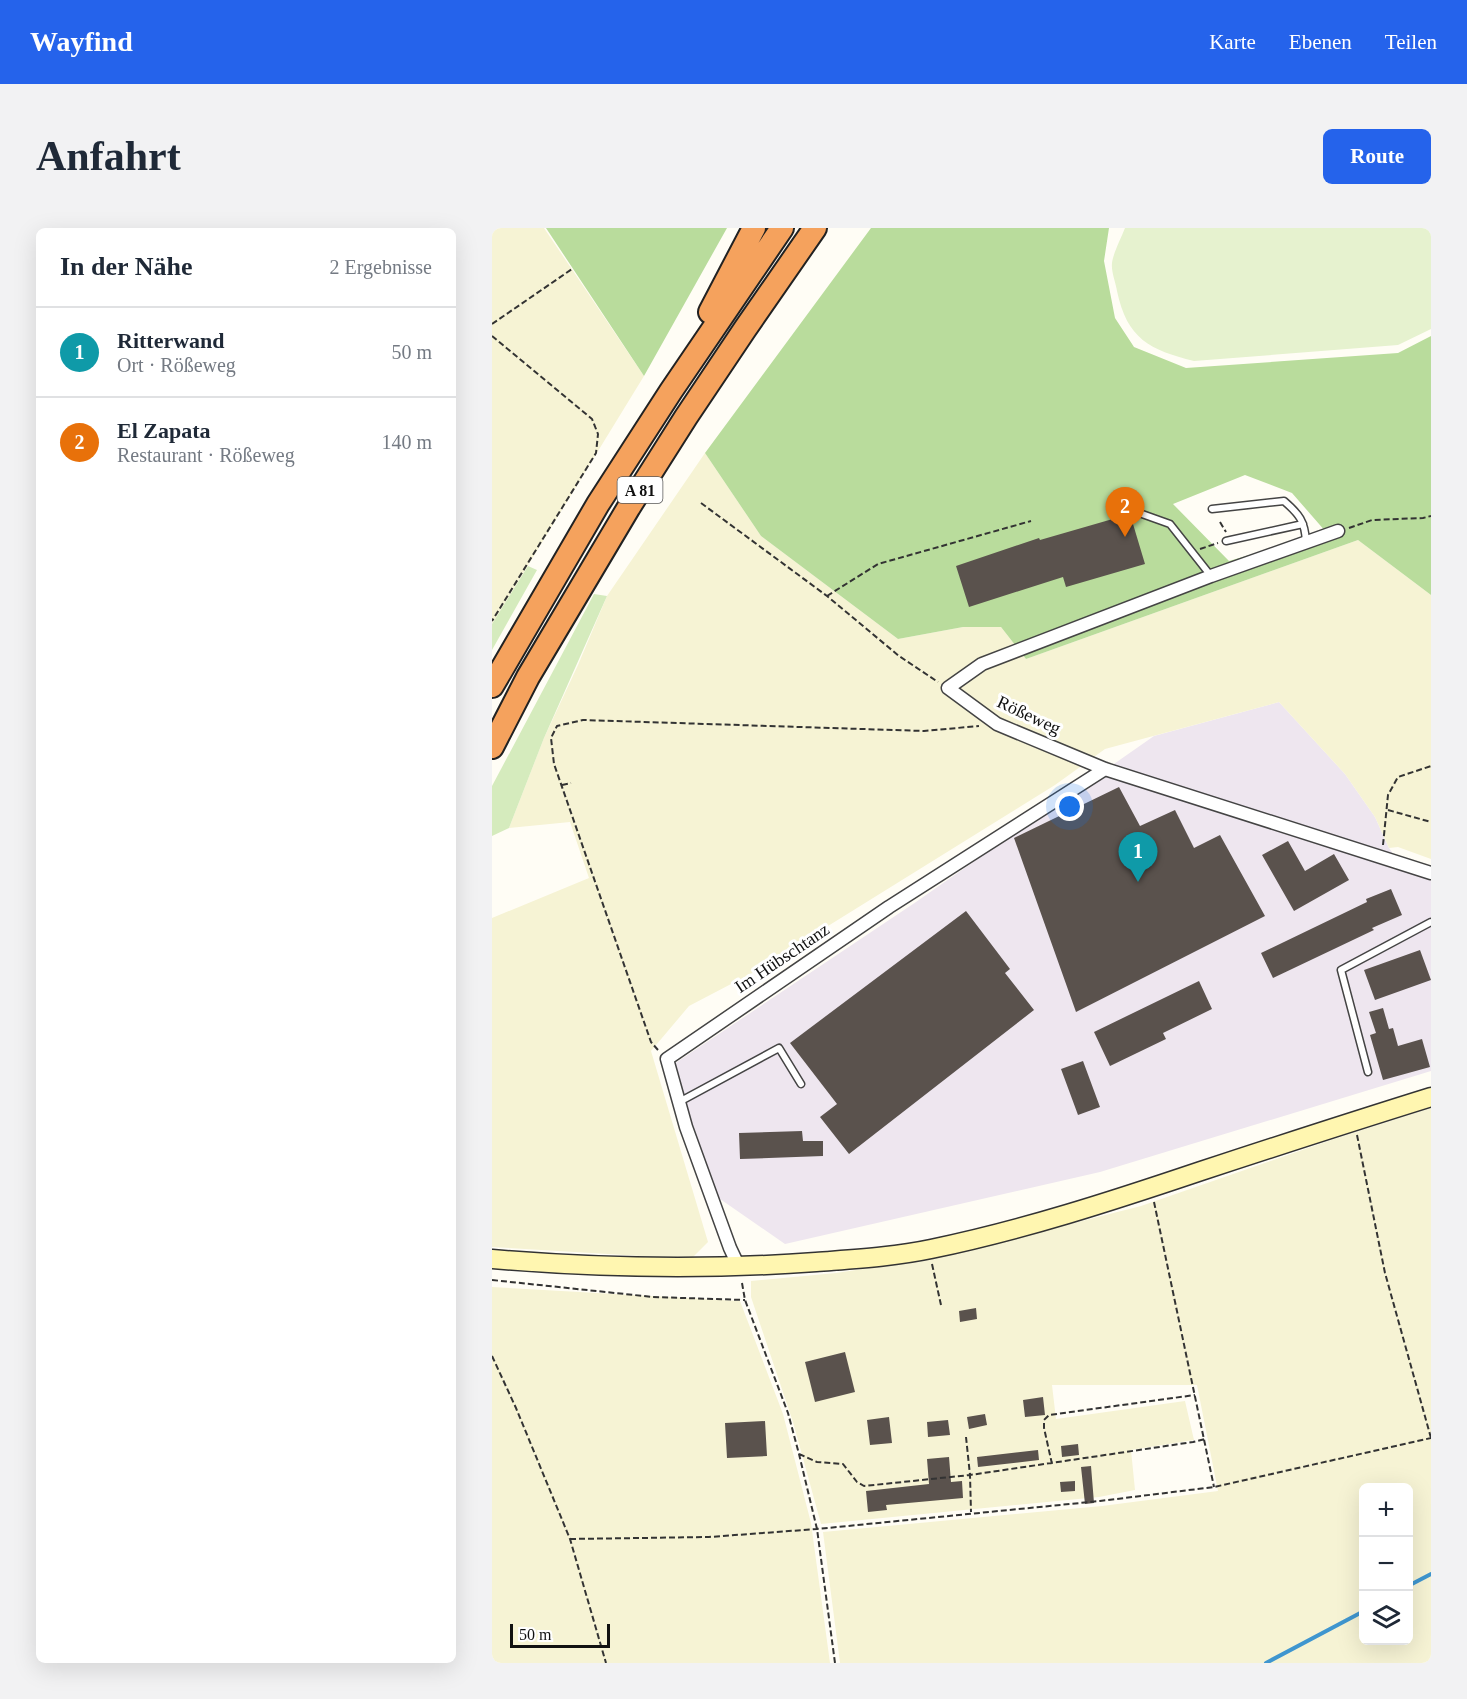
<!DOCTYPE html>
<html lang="de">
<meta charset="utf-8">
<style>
:root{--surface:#fff;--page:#f2f2f3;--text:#1f2937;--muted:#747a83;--line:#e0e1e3;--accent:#2563eb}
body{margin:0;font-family:Georgia,serif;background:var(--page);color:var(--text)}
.controls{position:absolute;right:18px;bottom:18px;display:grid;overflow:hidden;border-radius:9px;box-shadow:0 6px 24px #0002}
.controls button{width:54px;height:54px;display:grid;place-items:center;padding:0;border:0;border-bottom:2px solid var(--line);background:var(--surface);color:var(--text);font:30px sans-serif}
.scale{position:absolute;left:18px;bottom:15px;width:100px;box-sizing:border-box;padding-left:6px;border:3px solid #111;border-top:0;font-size:16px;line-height:21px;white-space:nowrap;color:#111;-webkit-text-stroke:4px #fff;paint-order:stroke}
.you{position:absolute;left:578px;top:579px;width:21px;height:21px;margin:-15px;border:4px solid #fff;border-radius:50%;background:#1a73e8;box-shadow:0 0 0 9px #1a73e833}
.badge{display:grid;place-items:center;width:39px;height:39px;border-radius:50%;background:var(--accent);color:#fff;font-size:20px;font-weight:700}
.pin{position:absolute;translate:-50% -50px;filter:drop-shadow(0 2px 3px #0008)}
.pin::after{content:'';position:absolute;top:32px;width:21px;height:18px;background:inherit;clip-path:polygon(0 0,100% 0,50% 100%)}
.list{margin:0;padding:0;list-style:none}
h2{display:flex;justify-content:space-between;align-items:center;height:78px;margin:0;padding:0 24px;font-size:26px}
h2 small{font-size:20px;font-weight:400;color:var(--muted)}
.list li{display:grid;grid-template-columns:39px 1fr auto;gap:18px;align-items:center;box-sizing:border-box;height:90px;padding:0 24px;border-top:2px solid var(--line)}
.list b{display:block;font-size:22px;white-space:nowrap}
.list p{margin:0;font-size:20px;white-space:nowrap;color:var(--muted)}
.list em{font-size:20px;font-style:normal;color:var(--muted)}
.icon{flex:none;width:33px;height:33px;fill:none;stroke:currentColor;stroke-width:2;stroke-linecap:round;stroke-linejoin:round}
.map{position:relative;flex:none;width:939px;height:1435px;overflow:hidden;border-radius:9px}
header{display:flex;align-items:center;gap:36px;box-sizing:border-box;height:84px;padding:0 30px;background:var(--accent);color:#fff}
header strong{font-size:28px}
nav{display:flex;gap:33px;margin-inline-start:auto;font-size:21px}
.intro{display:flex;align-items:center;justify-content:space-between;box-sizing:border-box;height:144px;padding:0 36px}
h1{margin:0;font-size:42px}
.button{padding:15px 27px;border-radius:9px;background:var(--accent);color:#fff;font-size:21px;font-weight:700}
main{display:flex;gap:36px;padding:0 36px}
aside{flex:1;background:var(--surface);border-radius:9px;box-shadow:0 6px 24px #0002}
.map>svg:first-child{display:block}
.industrial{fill:#eee6ef}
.farmland{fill:#f6f3d4;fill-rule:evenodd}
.green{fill:#d5ebbd}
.forest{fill:#b9dc9c;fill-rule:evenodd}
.pitch{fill:#e6f2cf}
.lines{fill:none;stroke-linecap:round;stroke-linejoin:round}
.stream{stroke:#3f96cf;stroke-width:4}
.building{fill:#5a524d}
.lane-casing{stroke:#444;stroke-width:9}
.street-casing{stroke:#444;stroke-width:15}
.secondary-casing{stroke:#333;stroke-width:21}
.highway-casing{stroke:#222;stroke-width:26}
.path{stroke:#333;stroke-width:2;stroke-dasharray:6 3;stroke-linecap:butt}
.lane{stroke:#fff;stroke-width:6}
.street{stroke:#fff;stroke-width:12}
.secondary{stroke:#fff6b0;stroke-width:18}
.highway{stroke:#f5a25d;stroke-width:22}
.labels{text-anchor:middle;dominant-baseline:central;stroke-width:6;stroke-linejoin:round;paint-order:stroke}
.shield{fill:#fff;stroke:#585858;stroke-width:1.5}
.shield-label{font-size:16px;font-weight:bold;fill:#111}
.street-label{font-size:18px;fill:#111;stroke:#fff}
</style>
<header>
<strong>Wayfind</strong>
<nav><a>Karte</a><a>Ebenen</a><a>Teilen</a></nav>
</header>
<div class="intro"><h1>Anfahrt</h1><a class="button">Route</a></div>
<main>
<aside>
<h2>In der Nähe<small>2 Ergebnisse</small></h2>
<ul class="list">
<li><span class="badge" style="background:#0f9aa8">1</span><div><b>Ritterwand</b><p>Ort · Rößeweg</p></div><em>50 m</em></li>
<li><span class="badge" style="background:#e8710a">2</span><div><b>El Zapata</b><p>Restaurant · Rößeweg</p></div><em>140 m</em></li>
</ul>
</aside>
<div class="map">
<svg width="939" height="1435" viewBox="0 0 939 1435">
<rect width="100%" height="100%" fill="#fffdf5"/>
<path class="industrial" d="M787,474L853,546L883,589L897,620L912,641L939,652V843L608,944L293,1016L218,964L182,836L424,674L662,508Z"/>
<path class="farmland" d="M0,0H52L152,148L0,396Z
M213,225L269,308L406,411L471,399H509L534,431L866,312L939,367V631L906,619L897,620L883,589L853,546L787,474L613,521L563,557L262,744L197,778L159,823L216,1014L199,1031L0,1019V690L97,650L78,594L17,600L52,510L86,437L115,368Z
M939,880V1435H348L331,1304L610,1278L726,1263L705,1157H560L564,1191L693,1173L702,1212L639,1222L643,1262L607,1269L329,1296L301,1194L259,1069V1053L344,1045L444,1030L649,978L842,911ZM872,1260H916V1412H872Z
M0,1059L248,1073L291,1186L319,1295L338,1435H0Z"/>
<path class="green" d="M36,338L45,342L0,422V396Z
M102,366L115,368L52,510L17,600L0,608V558Z"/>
<path class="forest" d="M54,0H235L152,148Z
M379,0H617L612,33L623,90L642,119L694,140L906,125L939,108V367L866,312L534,431L509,399H471L406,411L269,308L213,225ZM753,247L800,265L834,304L737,333L681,276Z"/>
<path class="pitch" d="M633,0H939V101L906,117L702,133C658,122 635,111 625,63C624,55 619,44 620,35C621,26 629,10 633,0Z"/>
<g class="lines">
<path class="stream" d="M916,1358L939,1346
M774,1435L872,1383"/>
</g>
<path class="building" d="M638,286L653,336L574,359L571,349L477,379L464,338L547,310L548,312Z
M627,559L648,598L683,582L702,620L728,607L773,688L584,784L522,610Z
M796,613L813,643L842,626L857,652L802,683L770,627Z
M899,661L910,687L880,700L882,702L781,750L769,725L875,674L874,671Z
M474,683L518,741L513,745L542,782L357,926L328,889L345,876L298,815Z
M928,722L939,752L883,772L872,742Z
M707,753L720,781L671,805L674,811L618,838L602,804Z
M891,780L897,801L901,800L906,818L930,811L938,839L891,852L878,807L884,805L877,784Z
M591,833L608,879L586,887L569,841Z
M310,903L311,913H331V928L248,931L247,905Z
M484,1080L485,1091L468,1094L467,1083Z
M353,1124L363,1164L323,1174L313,1134Z
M551,1169L553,1187L533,1189L531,1172Z
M493,1186L495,1197L477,1201L475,1189Z
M397,1189L400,1215L378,1217L375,1192Z
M456,1192L458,1207L436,1209L435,1194Z
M273,1193L275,1228L235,1230L233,1195Z
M586,1216L587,1227L570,1229L569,1218Z
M546,1222L547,1232L486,1239L485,1229Z
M457,1229L459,1254L470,1253L471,1270L394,1277L395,1282L376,1284L374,1263L437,1256L435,1231Z
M599,1238L602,1275L593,1276L589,1239Z
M583,1253V1263L569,1264L568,1254Z"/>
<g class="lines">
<g class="lane-casing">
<path id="lane" d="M720,281L792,273C807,286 813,293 814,314
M650,286L678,296L719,348
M734,313L811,296
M876,844L849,742L939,694
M187,874L287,820L309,856"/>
</g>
<g class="street-casing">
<path id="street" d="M846,303L719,348L490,436L456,460L505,496L613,541L939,645
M247,1039L238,1020L194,899L175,831L397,679L613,541"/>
</g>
<g class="secondary-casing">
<path id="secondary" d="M0,1031C108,1040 216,1042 324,1034C362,1031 401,1029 439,1021C531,1002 620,973 709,943C785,918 862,893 939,869"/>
</g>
<g class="highway-casing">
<path id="highway" d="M218,84L262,0
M0,458L106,276L179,163L290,0
M0,519L36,449L137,279L194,189L253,101L323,0"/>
</g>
<path class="path" d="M0,96L80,41
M0,108L100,191L106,206L104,225L0,393
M209,275L335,368L407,428L446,454
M728,294L734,304
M857,300L880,292L931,290L939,288
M708,321L726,315
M335,368L386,336L539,293
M70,557L79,555
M896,582L939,594
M891,617L896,567L906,549L939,538
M166,822L159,814L62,536L59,510L65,498L91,492L432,503L487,498
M865,907L893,1045L939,1210
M662,974L722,1259
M440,1036L449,1077
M0,1052L161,1069L253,1072
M250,1055L253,1072L296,1185L307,1226L325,1301L343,1435
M0,1128L24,1180L78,1311L114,1435
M474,1209L478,1247L479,1284
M307,1226L325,1234L351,1236L365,1254L372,1258L478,1247L701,1214L713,1211
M560,1236L552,1200V1192L557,1187L703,1167
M78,1311L217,1309L325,1301L608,1273L722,1259L939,1210"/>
<use href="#lane" class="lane"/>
<use href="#street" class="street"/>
<use href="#secondary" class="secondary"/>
<use href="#highway" class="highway"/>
</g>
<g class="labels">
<rect class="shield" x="125.5" y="249" width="45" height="26" rx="4.5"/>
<g class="shield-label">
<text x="148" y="262">A 81</text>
</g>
<g class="street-label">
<text transform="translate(537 487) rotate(25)">Rößeweg</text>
<text transform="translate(290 730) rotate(-34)">Im Hübschtanz</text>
</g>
</g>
</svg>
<div class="controls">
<button>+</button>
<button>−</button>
<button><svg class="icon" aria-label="layers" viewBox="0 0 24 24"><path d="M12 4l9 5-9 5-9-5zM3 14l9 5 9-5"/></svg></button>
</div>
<div class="scale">50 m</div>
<div class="you"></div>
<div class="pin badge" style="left:646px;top:654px;background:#0f9aa8">1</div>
<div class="pin badge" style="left:633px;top:309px;background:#e8710a">2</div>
</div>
</main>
